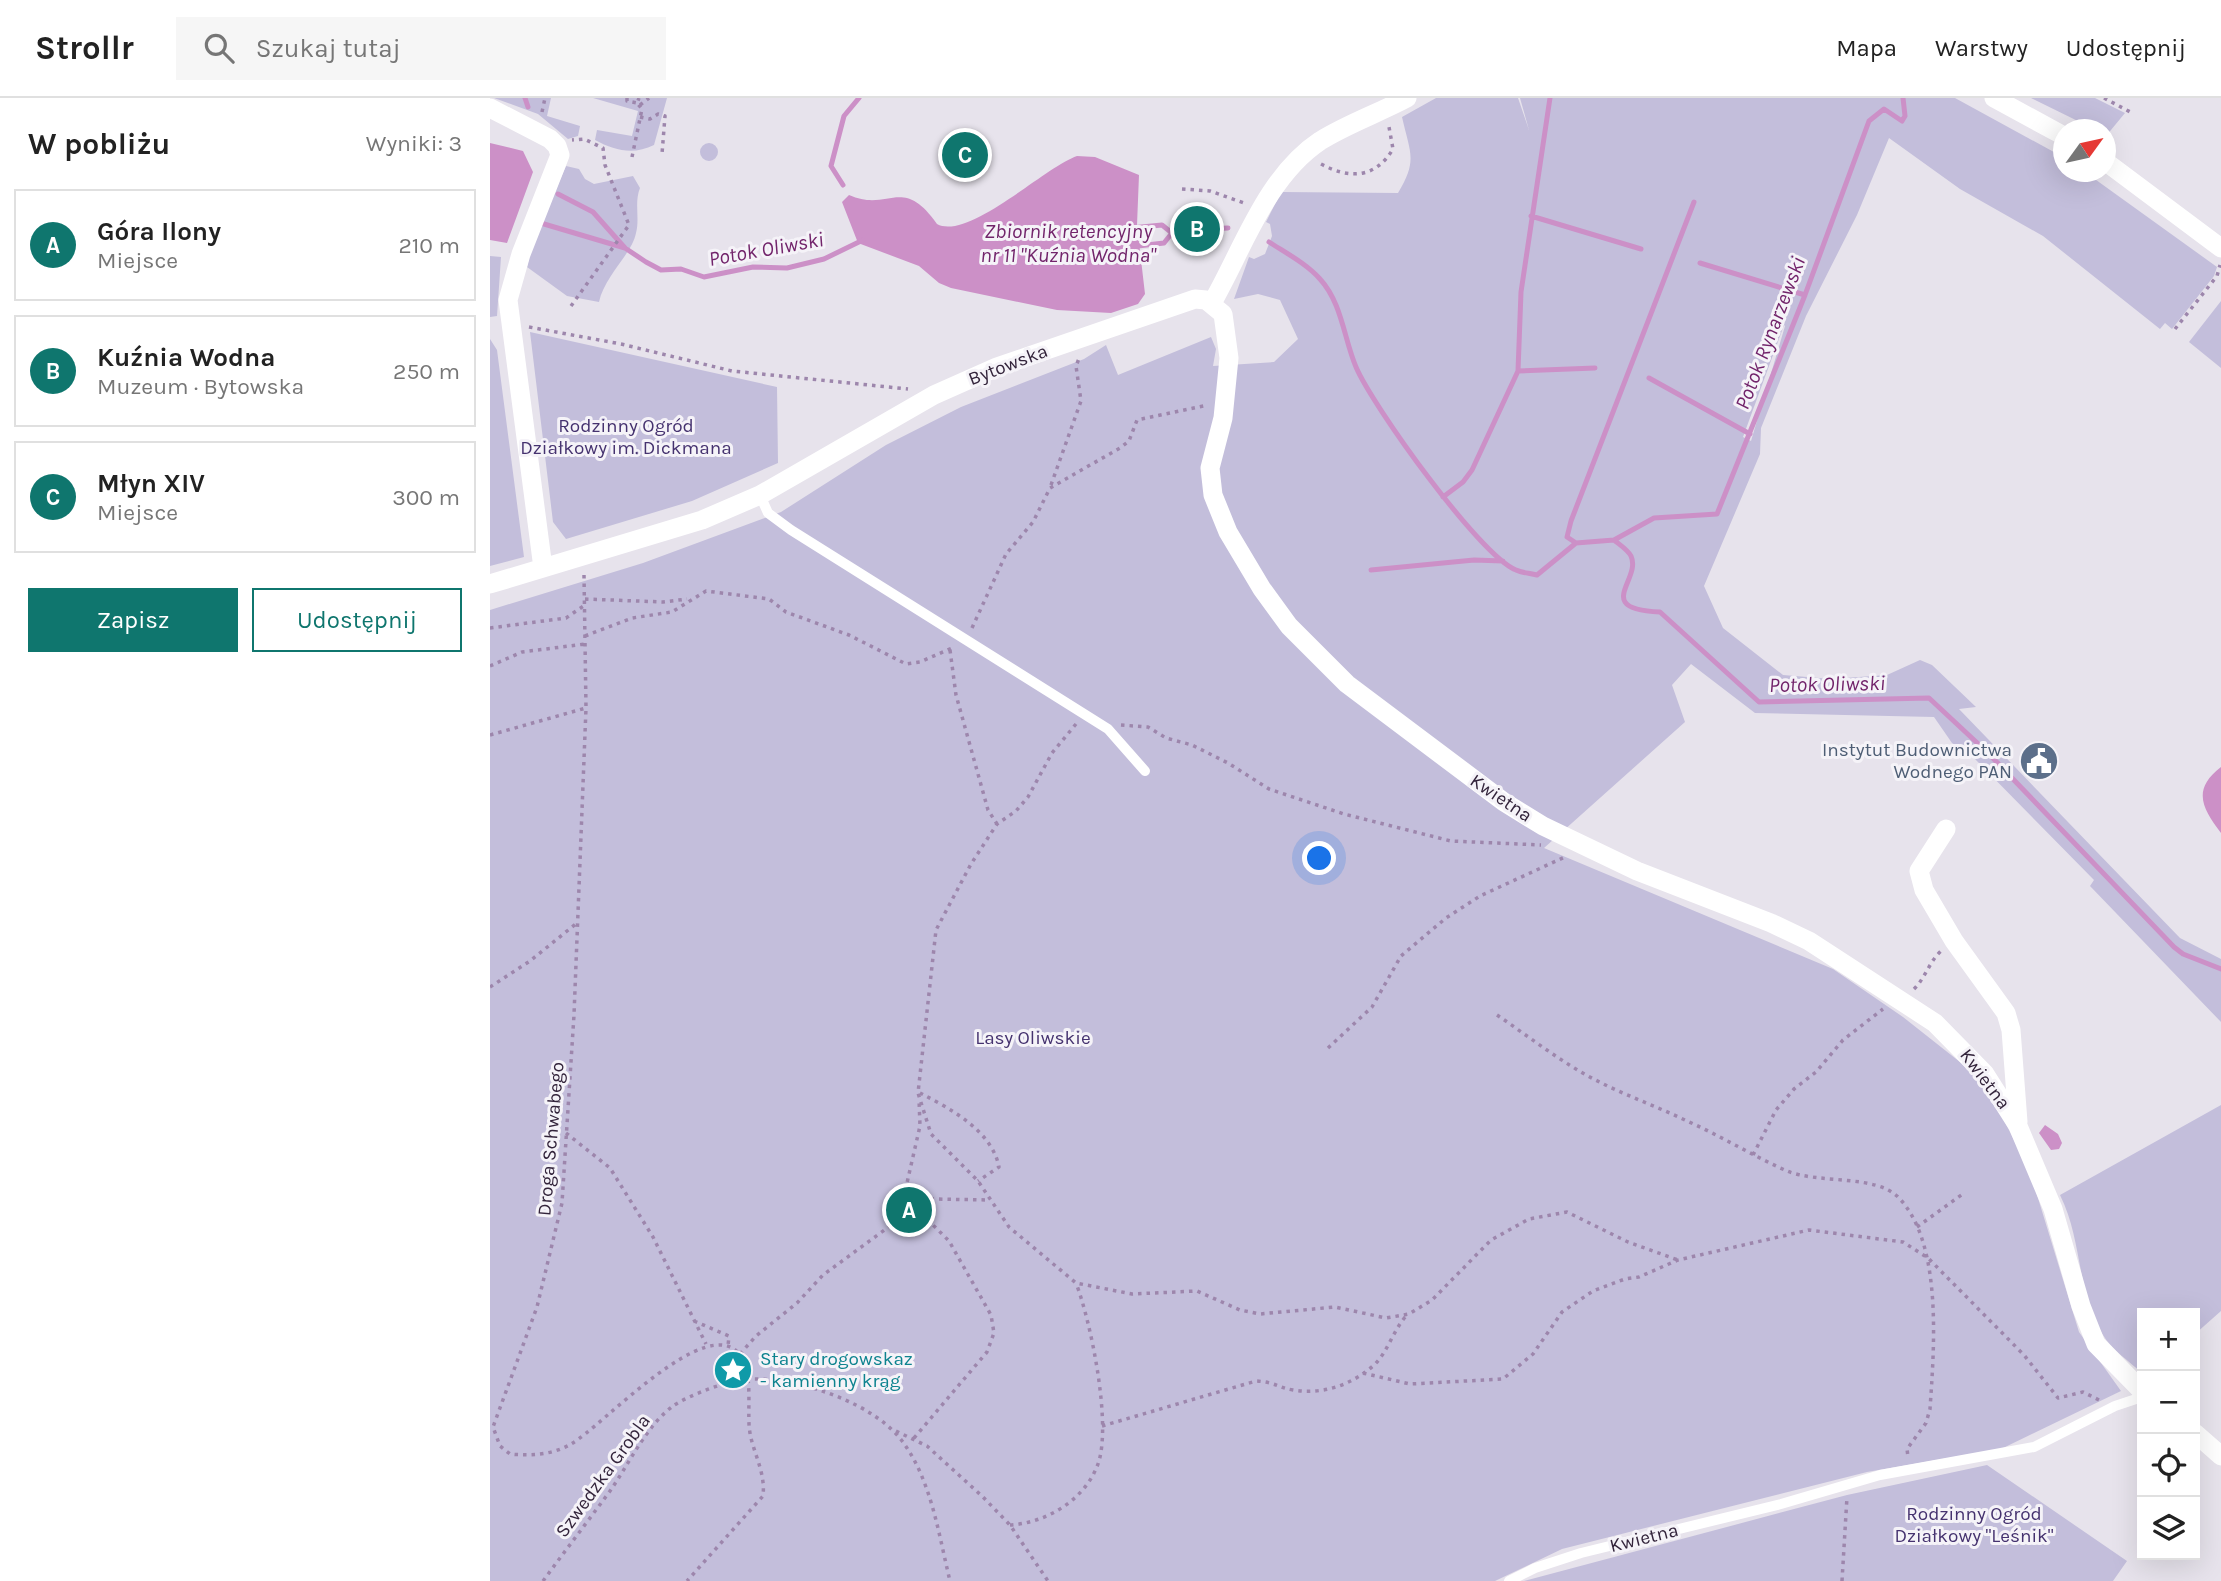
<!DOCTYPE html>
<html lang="pl">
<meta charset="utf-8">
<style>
:root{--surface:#fff;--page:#f6f6f6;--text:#222;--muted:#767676;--line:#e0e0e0;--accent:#0f766e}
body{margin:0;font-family:Karla,sans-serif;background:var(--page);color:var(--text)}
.controls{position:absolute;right:21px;bottom:21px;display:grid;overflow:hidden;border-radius:0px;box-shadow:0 7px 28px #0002}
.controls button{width:63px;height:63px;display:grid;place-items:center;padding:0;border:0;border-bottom:2px solid var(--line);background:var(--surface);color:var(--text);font:35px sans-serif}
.compass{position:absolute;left:1563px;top:21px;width:63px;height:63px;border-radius:50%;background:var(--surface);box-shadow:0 7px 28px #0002;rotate:57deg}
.you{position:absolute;left:830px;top:761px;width:24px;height:24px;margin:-18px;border:5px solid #fff;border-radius:50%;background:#1a73e8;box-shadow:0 0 0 10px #1a73e833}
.badge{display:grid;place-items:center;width:46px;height:46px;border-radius:50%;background:var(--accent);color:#fff;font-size:23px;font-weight:700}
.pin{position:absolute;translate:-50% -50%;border:4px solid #fff;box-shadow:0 2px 7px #0006}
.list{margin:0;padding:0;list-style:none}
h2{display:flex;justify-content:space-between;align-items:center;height:91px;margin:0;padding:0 28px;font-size:30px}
h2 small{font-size:23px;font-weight:400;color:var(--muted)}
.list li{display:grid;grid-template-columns:46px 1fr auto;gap:21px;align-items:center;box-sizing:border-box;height:112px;margin:0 14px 14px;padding:0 14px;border:2px solid var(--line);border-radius:0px}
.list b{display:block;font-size:26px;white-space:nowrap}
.list p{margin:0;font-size:23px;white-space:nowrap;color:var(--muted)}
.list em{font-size:23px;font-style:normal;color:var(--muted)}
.actions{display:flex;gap:14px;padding:21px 28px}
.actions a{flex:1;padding:16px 0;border:2px solid var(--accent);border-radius:0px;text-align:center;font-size:24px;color:var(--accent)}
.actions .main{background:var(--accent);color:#fff}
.icon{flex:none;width:38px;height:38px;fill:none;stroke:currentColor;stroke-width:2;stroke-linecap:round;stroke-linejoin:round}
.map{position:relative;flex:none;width:1731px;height:1483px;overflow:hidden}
header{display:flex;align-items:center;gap:42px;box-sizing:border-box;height:98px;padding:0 35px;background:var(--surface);border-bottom:2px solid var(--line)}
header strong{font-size:33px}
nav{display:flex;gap:38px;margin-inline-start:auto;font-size:24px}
.search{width:490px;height:63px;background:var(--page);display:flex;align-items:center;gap:18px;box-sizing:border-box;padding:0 24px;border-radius:0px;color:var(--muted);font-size:26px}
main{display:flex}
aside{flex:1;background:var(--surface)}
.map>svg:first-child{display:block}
.green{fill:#c3bedb;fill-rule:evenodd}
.water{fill:#cc90c7}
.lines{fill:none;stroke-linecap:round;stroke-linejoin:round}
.stream{stroke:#cc90c7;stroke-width:5}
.path{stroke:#9d86ac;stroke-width:3.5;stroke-dasharray:3.5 5;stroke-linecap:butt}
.service{stroke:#fff;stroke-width:10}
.minor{stroke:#fff;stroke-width:19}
.labels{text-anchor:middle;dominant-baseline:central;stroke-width:6;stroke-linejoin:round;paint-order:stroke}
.street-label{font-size:19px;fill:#33243b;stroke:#f5f3f8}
.park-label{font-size:19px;fill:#45326f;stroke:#f5f3f8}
.service-label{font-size:19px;fill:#4e5e75;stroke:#f5f3f8;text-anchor:end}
.culture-label{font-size:19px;fill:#0d838f;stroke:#f5f3f8;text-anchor:start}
.water-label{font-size:21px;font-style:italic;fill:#72246b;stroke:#f5f3f8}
</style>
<header>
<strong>Strollr</strong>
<div class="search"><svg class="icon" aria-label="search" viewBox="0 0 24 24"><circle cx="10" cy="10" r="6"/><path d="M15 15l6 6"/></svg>Szukaj tutaj</div>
<nav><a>Mapa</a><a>Warstwy</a><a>Udostępnij</a></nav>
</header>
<main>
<aside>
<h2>W pobliżu<small>Wyniki: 3</small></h2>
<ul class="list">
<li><span class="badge">A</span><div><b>Góra Ilony</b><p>Miejsce</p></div><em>210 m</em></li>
<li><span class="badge">B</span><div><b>Kuźnia Wodna</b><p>Muzeum · Bytowska</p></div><em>250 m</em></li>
<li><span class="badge">C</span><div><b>Młyn XIV</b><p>Miejsce</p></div><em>300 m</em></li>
</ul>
<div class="actions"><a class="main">Zapisz</a><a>Udostępnij</a></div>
</aside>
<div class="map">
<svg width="1731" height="1483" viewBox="0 0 1731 1483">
<rect width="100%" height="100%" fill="#e7e3ec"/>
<path class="green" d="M4,0H61L57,18L90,28L88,38L78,41L48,16Z
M103,0H177L164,47C144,57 125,53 105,42L107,32L142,38L148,13Z
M946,0H1028L1039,32L1030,0H1465L1573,59L1574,74H1595L1727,169L1724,178L1682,231L1675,225L1670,231L1553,138L1470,91L1399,40L1367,117L1316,218L1271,330L1270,356L1214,488L1233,530L1293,577L1341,581L1397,577L1430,562L1442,567L1486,609L1469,611L1690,840L1731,861V924L1600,788L1604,782L1485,661L1462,645L1444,619L1265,615L1201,566L1182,587L1195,624L1054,750L1343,871L1413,919L1475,968L1504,1002L1540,1074L1589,1234L1631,1293L1511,1351L1377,1374L1072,1451L1005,1483H0V512L153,465L291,414L396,347L471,309L594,261L616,247L628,277L721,239L726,251L723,268L784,264L808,241L790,202L768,196L744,201L759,159L764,161L775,156L782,138L780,126L776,124L791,94L908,95C928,62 920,55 912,19ZM1294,227L1295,228L1261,343L1253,339Z
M1541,0H1605L1635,15L1616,38V32L1604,31Z
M210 54a9 9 0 1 1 18 0a9 9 0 1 1-18 0Z
M76,68L89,71L95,81L104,86L143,78L150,90C144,105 150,120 146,135C142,156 115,177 109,204L77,198L37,169L42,147Z
M0,158L11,159L7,218L0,219Z
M1731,203V270L1699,244Z
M40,234L287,289L288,365L202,403L76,441L63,424Z
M0,241L7,252L34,459L0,468Z
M1731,1007V1213L1705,1236V1215H1652V1275C1640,1264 1621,1251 1613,1237C1586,1193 1593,1143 1570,1097Z
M1497,1367L1637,1463L1623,1483H1034L1357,1397Z"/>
<path class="water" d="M0,45L33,53L43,74L17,145L0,142Z
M587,58L605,59L649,77L647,127L655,196L648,206L621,215L567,212L461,190L449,185L429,168L368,145L352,104L359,97C399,115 412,76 447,126C478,143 555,69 587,58Z
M1731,669V735C1713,711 1701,692 1731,669Z
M1555,1027L1568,1036L1572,1045L1569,1051L1561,1052L1549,1035Z"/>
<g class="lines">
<path class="stream" d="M35,0L38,9
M353,87L341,68L354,18L369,0
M68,96L103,114L135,150L156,164L171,172L191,171L214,179L263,169L297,170L334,161L373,142
M1041,118L1151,151
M54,126L135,150
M641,130L672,127L682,135L701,133
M714,131L738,130
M779,144C796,155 817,166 830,181C852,205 854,241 866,269C882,307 990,458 1026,472C1032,475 1040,475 1047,477L1086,445L1124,442C1130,447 1138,452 1141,458C1152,482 1102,511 1170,514L1269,604L1439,600L1498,655L1684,849L1693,856L1731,871
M642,145L648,148L674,145L682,135
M1210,165L1315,197
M1028,273L1105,270
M1159,280L1260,336
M953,399L973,384L982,372L1028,273L1031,194L1060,0
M1124,442L1164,420L1227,416L1315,197L1379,23L1394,11L1412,23L1415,18L1413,0
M1086,445L1077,439L1081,423L1204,104
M881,472L984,462L1013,463"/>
<path class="path" d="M137,0V3L147,5
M1614,0L1644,16
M150,7L159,0
M52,14L55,0
M150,19L160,21L168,16L175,18L172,56
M142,59L152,11L147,5L149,0
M831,66C859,81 885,81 903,51L899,29
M692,91L720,93L754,105
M81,208L139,127L115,67L113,50L94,41L82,42
M39,229L131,246L242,273L418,291
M1685,231L1727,178L1730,167
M561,387L591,303L586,268L590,258
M94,477L96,610L84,917L72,1105L47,1209L3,1329L10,1348L20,1356C41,1358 62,1357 81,1346C113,1328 218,1211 251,1258C262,1274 258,1307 259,1326C260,1351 276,1371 273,1398L197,1483
M95,501L173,504L197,501
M0,530L76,520L95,507
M482,530L516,456L543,424L560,390L630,350L639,343L647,322L718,307
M95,538L142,520L182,514L216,493L279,501L296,514L359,537L416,566L430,564L462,550
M460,552L466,597L498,712L507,726
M0,568L32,554L95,546
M586,626L562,655L538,699L526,713L507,726L481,766L446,832L428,995L441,1036L488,1083L519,1129L586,1185L642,1196L707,1193L750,1212L770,1216L845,1209L896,1220L919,1216L942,1202L1001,1142L1039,1121L1077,1114L1138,1144L1188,1162
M631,627L658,629L676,640L702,647L738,665L779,691L854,716L961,743L1051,747
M0,637L96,610
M0,889L40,863L87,825
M1424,891C1436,879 1439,864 1451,853
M1007,917C1035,936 1062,957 1091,974C1125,994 1162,1006 1197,1023C1231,1038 1263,1058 1297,1073C1328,1086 1387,1076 1409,1100C1453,1146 1444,1251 1440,1311L1436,1325L1417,1351L1418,1359
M838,950L882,909L911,858L956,820L990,798L1077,758
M430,995C461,1011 502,1033 509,1069L488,1083
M76,1035L120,1070L163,1139L216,1246
M1263,1057L1286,1012L1304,991L1326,974L1353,942L1393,911
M1427,1129L1474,1095
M204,1223L239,1238L238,1248
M250,1256L266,1238L307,1205L333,1177L426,1109L442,1101L500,1102
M873,1275L920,1286L1013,1281L1043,1256L1072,1214L1103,1193L1135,1181L1149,1179L1188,1162L1319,1132L1413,1144L1438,1160L1534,1257L1568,1300L1593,1294L1609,1302
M612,1328L766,1283C785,1284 789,1290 803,1292C832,1297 862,1287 884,1267C898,1254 903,1232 917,1217
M406,1333L437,1348L493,1399L520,1427L558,1483
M424,1340L497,1254L504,1235L501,1217L459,1143L414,1098L430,1028L429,1001
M520,1427C556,1425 595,1402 608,1366C622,1327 601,1224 586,1185
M53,1483C75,1453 98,1423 120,1393C139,1366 156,1328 183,1308C197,1298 241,1281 258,1281C308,1279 387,1305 415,1347C442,1386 449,1438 460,1483
M1352,1483L1357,1399"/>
<path class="service" d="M270,397L278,415L301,432L618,631L655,673
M1019,1483L1045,1470L1091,1455L1291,1406L1390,1377L1544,1349L1625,1308L1652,1299"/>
<path class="minor" d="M1504,0L1574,38
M0,10L60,41L67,48L70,57L31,156L18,202L53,470
M1616,64L1731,150
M722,205C753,151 776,79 830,43C857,26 889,15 917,0
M0,486L212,422L270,397L444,297L507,269L705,201L716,202L733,216L739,260L733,320L720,370L723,397L738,434L772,491L799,528L857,586L1014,704L1053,728L1147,773L1281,825L1319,843L1445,925L1495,976L1528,1028L1563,1111L1591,1208L1606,1246L1652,1293
M1456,731L1429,773L1434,792L1464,843L1516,915L1521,932L1528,1024
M1705,1335L1731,1358"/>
</g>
<defs>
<g id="civic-disc" transform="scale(2.0125)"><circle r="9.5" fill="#5c6f8a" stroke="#f5f3f8"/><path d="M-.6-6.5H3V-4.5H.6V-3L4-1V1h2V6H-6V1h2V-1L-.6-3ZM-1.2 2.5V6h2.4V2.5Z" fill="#fff"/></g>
<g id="sight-disc" transform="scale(2.0125)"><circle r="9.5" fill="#0f9aa8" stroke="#f5f3f8"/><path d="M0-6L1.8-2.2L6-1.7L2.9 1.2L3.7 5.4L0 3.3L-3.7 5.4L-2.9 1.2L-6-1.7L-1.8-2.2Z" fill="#fff"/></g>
</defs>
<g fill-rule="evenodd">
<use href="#civic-disc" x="1549" y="663"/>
<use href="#sight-disc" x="243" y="1272"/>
</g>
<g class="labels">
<g class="street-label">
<text transform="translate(518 267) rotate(-21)">Bytowska</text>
<text transform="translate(1011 700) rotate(34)">Kwietna</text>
<text transform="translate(1495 981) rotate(53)">Kwietna</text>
<text transform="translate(61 1041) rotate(-85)">Droga Schwabego</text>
<text transform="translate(113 1378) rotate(-54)">Szwedzka Grobla</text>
<text transform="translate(1154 1440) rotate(-14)">Kwietna</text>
</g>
<g class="park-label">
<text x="136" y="328">Rodzinny Ogród<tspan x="136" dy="22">Działkowy im. Dickmana</tspan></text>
<text x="543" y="940">Lasy Oliwskie</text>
<text x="1484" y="1416">Rodzinny Ogród<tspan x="1484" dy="22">Działkowy "Leśnik"</tspan></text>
</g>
<g class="service-label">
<text x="1522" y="652">Instytut Budownictwa<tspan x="1522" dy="22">Wodnego PAN</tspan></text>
</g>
<g class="culture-label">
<text x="270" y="1261">Stary drogowskaz<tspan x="270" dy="22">- kamienny krąg</tspan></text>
</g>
<g class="water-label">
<text x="578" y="133">Zbiornik retencyjny<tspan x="578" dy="24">nr 11 "Kuźnia Wodna"</tspan></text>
<text transform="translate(276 151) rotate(-10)">Potok Oliwski</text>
<text transform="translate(1280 235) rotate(-69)">Potok Rynarzewski</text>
<text transform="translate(1337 586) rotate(-1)">Potok Oliwski</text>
</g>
</g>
</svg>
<div class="controls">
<button>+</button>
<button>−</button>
<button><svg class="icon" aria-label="locate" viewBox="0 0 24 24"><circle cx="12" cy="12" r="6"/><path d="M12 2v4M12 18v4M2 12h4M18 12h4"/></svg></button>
<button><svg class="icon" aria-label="layers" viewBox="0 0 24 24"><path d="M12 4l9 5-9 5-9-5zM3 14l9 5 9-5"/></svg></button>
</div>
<svg class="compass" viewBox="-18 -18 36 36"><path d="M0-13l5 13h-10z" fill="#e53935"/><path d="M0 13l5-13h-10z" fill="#767676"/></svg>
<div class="you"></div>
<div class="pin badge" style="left:419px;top:1112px">A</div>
<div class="pin badge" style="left:707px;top:131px">B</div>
<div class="pin badge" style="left:475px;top:57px">C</div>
</div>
</main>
